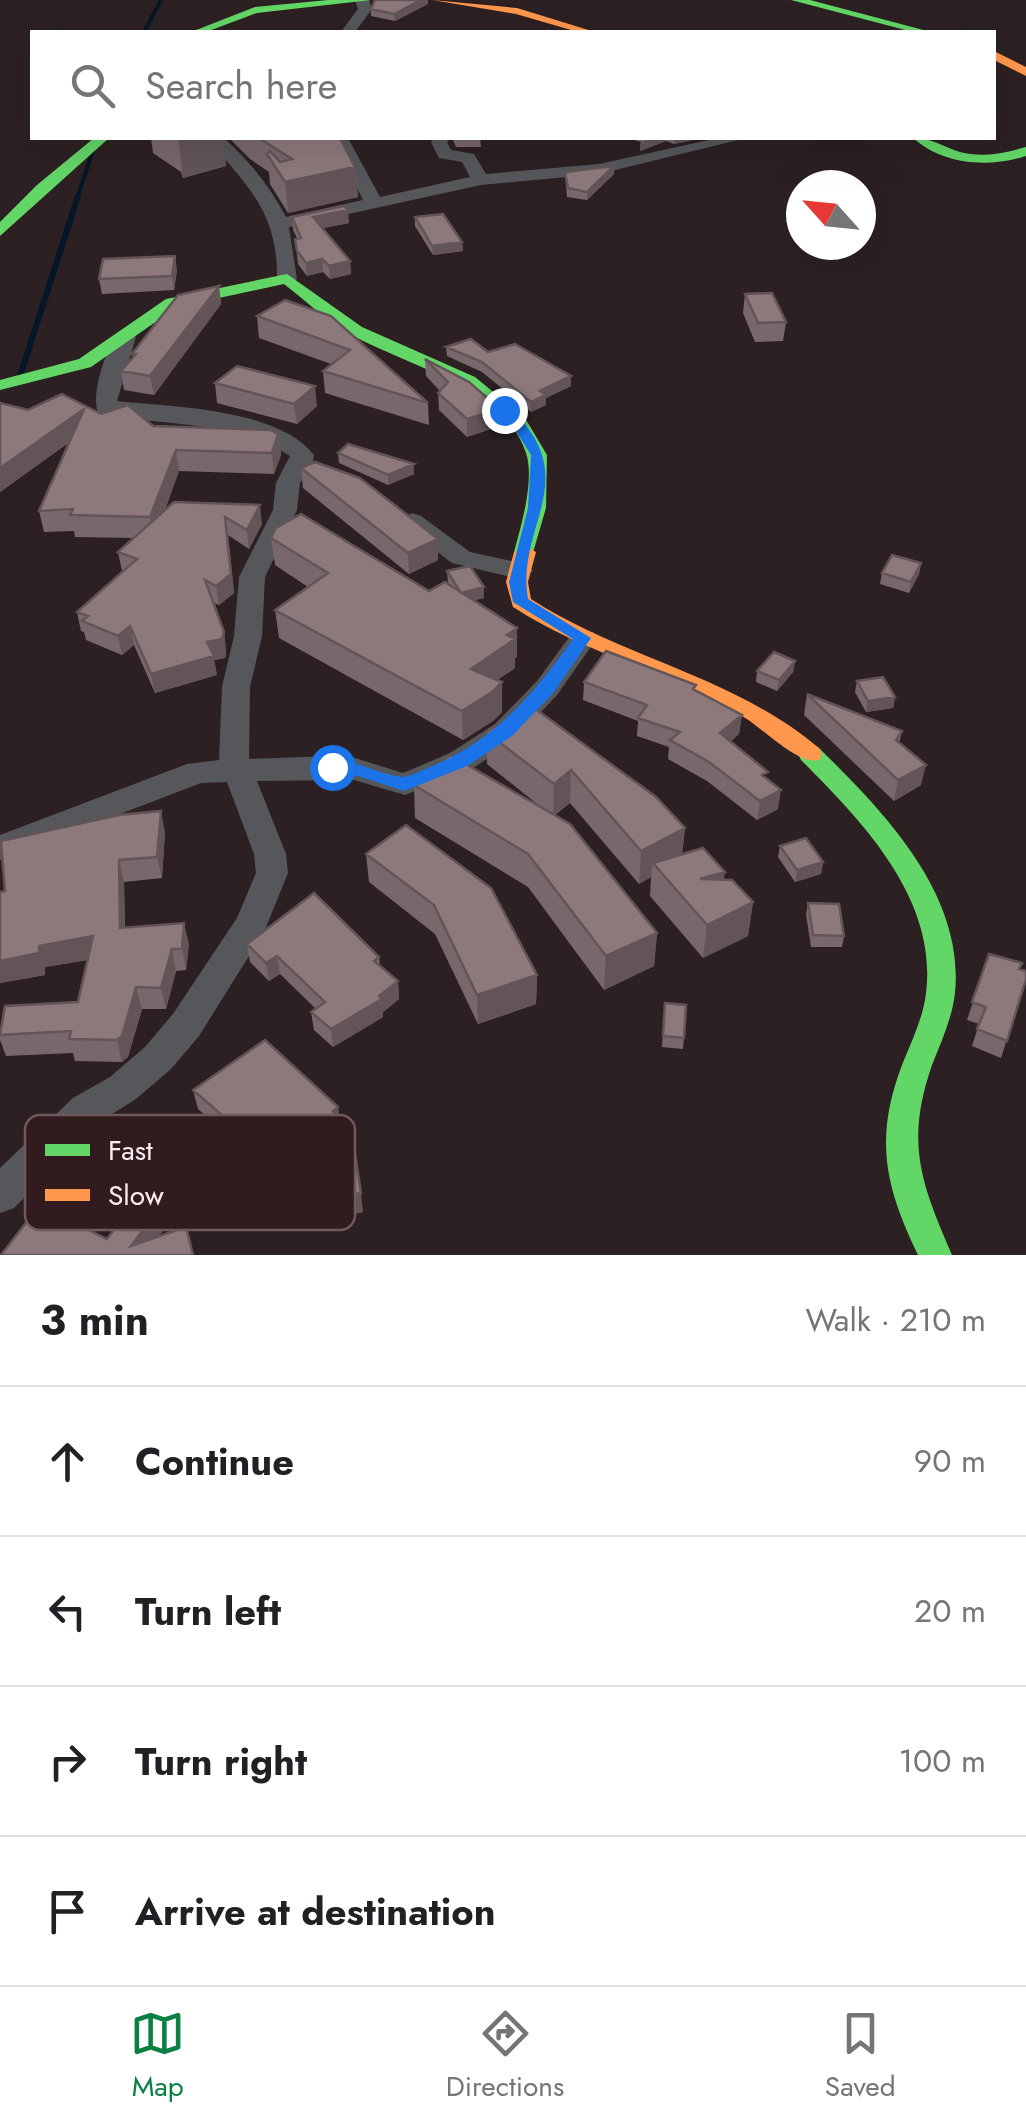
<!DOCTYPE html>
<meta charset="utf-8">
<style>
:root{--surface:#fff;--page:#f6f6f6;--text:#202124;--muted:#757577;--line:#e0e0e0;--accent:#0b8043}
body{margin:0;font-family:Jost,sans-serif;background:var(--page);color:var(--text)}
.compass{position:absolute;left:786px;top:170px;width:90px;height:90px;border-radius:50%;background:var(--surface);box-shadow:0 10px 40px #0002;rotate:297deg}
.stop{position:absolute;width:30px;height:30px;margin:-22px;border:8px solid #1a73e8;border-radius:50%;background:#fff}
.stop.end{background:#1a73e8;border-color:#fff;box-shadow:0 2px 10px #0008}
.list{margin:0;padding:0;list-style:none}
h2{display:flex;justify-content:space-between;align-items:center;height:130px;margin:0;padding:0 40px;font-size:42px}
h2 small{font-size:32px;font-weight:400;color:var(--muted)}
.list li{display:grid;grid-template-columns:65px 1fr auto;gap:30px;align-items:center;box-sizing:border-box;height:150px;padding:0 40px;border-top:2px solid var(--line)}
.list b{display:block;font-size:38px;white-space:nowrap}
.list em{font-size:32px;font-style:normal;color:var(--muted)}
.icon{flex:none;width:55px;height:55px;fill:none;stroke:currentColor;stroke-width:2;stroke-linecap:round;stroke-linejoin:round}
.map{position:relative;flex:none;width:1026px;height:1255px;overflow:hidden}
.search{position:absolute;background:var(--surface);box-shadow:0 10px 40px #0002;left:30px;right:30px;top:30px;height:110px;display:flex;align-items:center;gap:25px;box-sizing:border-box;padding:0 35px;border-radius:0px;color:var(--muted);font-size:38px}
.sheet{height:730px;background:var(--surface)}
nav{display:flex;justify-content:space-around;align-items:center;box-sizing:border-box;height:140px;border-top:2px solid var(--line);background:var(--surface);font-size:28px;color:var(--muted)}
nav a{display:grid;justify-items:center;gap:5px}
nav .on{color:var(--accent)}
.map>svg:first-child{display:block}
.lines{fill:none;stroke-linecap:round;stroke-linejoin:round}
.stream-far1{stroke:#041727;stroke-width:4}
.stream{stroke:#041727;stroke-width:6}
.street{fill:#56575a;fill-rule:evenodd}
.fast{fill:#63d668;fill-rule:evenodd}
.slow{fill:#ff974d;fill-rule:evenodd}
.wall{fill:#79686b}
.shaded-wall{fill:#635557}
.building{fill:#8d797c;stroke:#635557;stroke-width:2.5}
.route{fill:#1a73e8}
.key{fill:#311b1f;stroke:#6e5a5d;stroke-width:2.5}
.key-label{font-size:28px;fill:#fdecef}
</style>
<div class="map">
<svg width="1026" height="1255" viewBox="0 0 1026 1255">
<rect width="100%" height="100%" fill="#2c2022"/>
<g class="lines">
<path class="stream-far1" d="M144,32L161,0
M77,199L97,138"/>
<path class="stream" d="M20,376L78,196"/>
<path class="street" d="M355,0H369L372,9L355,32H341L358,9Z
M207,138H224C249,161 270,186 286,217L363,200L332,138H348L380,197L470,177L462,162L439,158L431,142L434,138H450L447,142L451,150L474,154L486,174L599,164L718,138H746L599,174L481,185L289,227L297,279L287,285L277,279C278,211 247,186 207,138Z
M125,331L136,337L117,401C171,407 278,408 314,455L313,461L326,468L322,473L306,474L300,483L297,510L265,577L262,636L250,687L249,759L332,756L355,758L403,773L450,753L495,724L537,681L573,632H593L597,638L557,695L517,738L472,769L405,795L354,780L257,781L286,854L288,873L264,932L199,1036L171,1069L136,1099L99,1122L14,1208L0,1213V1168L73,1098L110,1077L145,1047L173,1014L237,918L256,873L254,854L227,782L201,783L0,860V835L187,764L219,760L222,687L234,636L239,577L273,510L276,483L290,456C229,418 164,428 98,412C90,395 108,336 125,331Z
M412,513L421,516L470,552L529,565L533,571L520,579L452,563L403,526L399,521Z"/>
<path class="fast" d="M328,0H371L257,13L206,32H191L255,7Z
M791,0H810L931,32H913Z
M94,138H109L0,236V222L37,185Z
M913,138C931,137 943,147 960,152C983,158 1004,153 1026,147V156C988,168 944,165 913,138Z
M287,274L362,327L475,377L525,418L547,455L546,508L532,556H518L514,552C521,526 535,480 526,453C505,388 405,365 352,335C328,322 306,301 284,284L177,307L91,367L0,390V380L79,359L166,299Z
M810,745L819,748C883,811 965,894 955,993C952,1019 941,1042 932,1065C905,1143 921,1183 952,1255H918C885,1186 874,1139 902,1065C911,1042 923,1019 926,993C938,899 862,821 801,760L798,754L801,748Z"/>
<path class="slow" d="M432,0L517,8L595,32H578L516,14Z
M994,51L1026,67V76L994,60Z
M525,546L536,552L528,582L531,599C624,659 732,675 819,748L822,754L819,760C798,766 762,727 742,716C669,672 585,654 513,607L506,582L514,552Z"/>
</g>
<path class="wall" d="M375,0H428V4L395,21L371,16V9Z
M151,138H222L226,166L183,178L181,172L153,153Z
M229,138H340L355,167L358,197L288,213L270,184L269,172L250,159Z
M452,138H480L481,147H456Z
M628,138H702L674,144L666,141L640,151L641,142Z
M614,166V174L587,200L567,197L565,172Z
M292,217L349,223L323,228L350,261L351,274L330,279L323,272L307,276L298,264L295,239L297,238L293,230Z
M415,217L462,242L463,251L433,255L415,226Z
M177,270L174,290L102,294L99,279Z
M219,286L221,304L154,395L124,390L121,371L133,358L132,354Z
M745,294L786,322L783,341L755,342L743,313Z
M285,300L428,403L429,425L325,393L323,371L331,364L259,338L257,316Z
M446,347L488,352L571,376V386L546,398V405L531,412L482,372L447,356Z
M425,359L500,409V426L467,437L439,410L438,393L440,391L426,376Z
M215,383L317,406L297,424L217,403Z
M28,410L101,414L153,426L278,434L281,455L274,474L179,471L165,510L174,502L262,524L249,549L228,535L234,593L219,605L212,602L224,632L226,652L225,658L214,660L217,675L155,693L134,645L122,655L86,640L84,632L81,631L77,612L122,571L118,552L134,538L75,537L74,531L44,532L39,511L68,443L0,492Z
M338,453L414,474L388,485L339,463Z
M301,468L438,539V560L409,574L303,488Z
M271,538L429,591L448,584L447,571L484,598L474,600L517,657L515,658V668L497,680L502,712L493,721L463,740L279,638L275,610L308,587L275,565Z
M921,563L919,574L909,593L880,584L882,573Z
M795,661L793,672L777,691L756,682L757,671Z
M857,681L895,697L893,708L866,712L855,692Z
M584,682L695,690L742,715L739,734L730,742L766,779L778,809L757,820L707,781L668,759L669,747L637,736L638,721L583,700Z
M807,694L902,731L899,743L921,785L894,801L804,715Z
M530,705L685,828L682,855L724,880L753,902L748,936L703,958L650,896L651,877L639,884L570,803L555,815L657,933L654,966L604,990L528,887L415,818L414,785L542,808L487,764L486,732Z
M165,832L162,878L124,882L125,927L189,944L186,970L176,971L166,1009H142L128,1057L122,1062L75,1061L73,1053L6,1056L0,1040V1028L78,1002L88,960L45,967V975L0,983V892Z
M780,846L823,862L821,874L795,882L778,857Z
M366,854L537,975L536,1004L478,1024L435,934L369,882Z
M808,903L844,936L842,947H811L806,914Z
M247,944L379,957L380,966L398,981L399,999L383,1012V1017L333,1047L314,1030L311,1012L316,1009L280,974L269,981L250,962Z
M989,954L1020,969L1026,979L1001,1058L972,1046L979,1024L967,1020Z
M665,1003L684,1038L683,1049L662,1047Z
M193,1090L340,1123L363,1212L339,1217L334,1180L300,1198L283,1165L272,1174L198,1109Z"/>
<path class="shaded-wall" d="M421,0H428V4L395,21L394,14Z
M178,138H222L226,166L183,178Z
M654,138H666V141L640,151V143Z
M675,138H702L674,144Z
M614,166V174L587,200V192Z
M355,167L358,197L288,213L285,182Z
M348,210L349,223L314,230L313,217Z
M462,242L463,251L433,255L432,246Z
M175,256L177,270L174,290L172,276Z
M322,259L323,272L307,276L306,263Z
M350,261L351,274L330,279L329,266Z
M219,286L221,304L154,395L150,376Z
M571,376V386L546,398V405L531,412V402L540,391Z
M315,386L317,406L297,424L294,404Z
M84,409L88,429L0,492V468Z
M500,409V426L467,437V419Z
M278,434L281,455L274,474L272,453Z
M176,450L179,471L154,539L150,517Z
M414,464V474L388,485V475Z
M260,505L262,524L249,549L247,530Z
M228,535L234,593L219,605L216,586Z
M438,539V560L409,574L408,553Z
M921,563L919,574L909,593L911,582Z
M484,587V598L461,604V593Z
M130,626L134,645L122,655L118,636Z
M517,628V657L515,658V668L471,698V669L507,635Z
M224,632L226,652L225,658L214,660L217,675L155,693L151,674Z
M795,661L793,672L777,691L779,680Z
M502,682V712L493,721L463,740L462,711Z
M895,697L893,708L866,712L868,701Z
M742,715L739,734L718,752L720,733Z
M926,765L921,785L894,801L898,780Z
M571,770L570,803L553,816L554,784Z
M781,790L778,809L757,820L760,801Z
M161,811L165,832L162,878L157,857Z
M685,828L681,861L653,863L651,877L639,884L641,851Z
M119,860L124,882L125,949L120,928Z
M823,862L821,874L795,882L797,870Z
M725,872L720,905L700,879Z
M753,902L748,936L703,958L707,925Z
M184,923L189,944L186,970L182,949Z
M657,933L654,966L604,990L606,956Z
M93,936L99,958L45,967V975L0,983V961L39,946Z
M172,949L176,971L166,1009L161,988Z
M277,956L280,974L269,981L266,963Z
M537,975L536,1004L478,1024L477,995Z
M398,981L399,999L383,1012V1017L333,1047L331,1029L379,996Z
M136,987L142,1009L128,1057L122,1062L117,1040Z
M338,1107L341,1126L333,1111Z
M279,1146L283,1165L272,1174L268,1155Z
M331,1161L334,1180L300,1198L297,1179Z
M361,1193L363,1212L339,1217L337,1198Z
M163,1204L168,1224L145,1255L131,1246Z"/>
<path class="building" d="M375,0H421L394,14L371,9Z
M259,138H340L355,167L285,182L267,154L270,151L280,162L292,159Z
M455,138H480V139H456Z
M614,166L587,192L568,188L565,172Z
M344,206L348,210L313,217L350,261L329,266L322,259L306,263L297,251L295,239L301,238L292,217Z
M443,214L462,242L432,246L415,217Z
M175,256L172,276L99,279L103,259Z
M219,286L150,376L121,371L136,354H132L178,295Z
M772,293L786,322L758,323L745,294Z
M285,300L331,316L428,403L323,371L350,350L257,316Z
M471,339L488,352L515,344L571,376L540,391L546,395L531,402L482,362L446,347Z
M425,359L469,382L500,409L467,419L438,393L448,382Z
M237,366L315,386L294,404L215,383Z
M62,394L101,414L128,405L153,426L270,430L278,434L272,453L176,450L150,517L70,515L73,509L39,511L84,409L0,468V403L28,410Z
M348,444L414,464L388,475L338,453Z
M315,462L360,478L438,539L408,553L301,468Z
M174,502L260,505L247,530L225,517L231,574L216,586L205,580L224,632L222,639L207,642L214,656L151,674L130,626L118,636L82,621L88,616L77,612L137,559L118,552Z
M301,514L429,591L445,582L517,628L507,635L515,639L471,669L502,682L492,692L462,711L275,610L328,573L271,538L276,528Z
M892,555L921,563L911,582L882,573Z
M470,566L484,587L461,593L447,571Z
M606,651L696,685L693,689L742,715L720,733L768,772L762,775L781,790L760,801L709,762L670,740L680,732L638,718L647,705L584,682Z
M774,652L795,661L779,680L757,671Z
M883,677L895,697L868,701L857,681Z
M807,694L902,731L896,740L926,765L898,780Z
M530,705L656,797L685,828L641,851L571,770L554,784L486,732Z
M450,755L570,824L657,933L606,956L528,854L414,785Z
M161,811L157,857L119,860L120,928L184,923L182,949H172L161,988L136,987L122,1036L117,1040L69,1039L71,1031L0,1035L5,1006L78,1002L93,936L39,946V953L0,961V892L5,891L1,841L119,815Z
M406,825L491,888L537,975L477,995L434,905L366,854Z
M806,838L823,862L797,870L780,846Z
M703,848L725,872L700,879L732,880L753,902L707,925L653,863Z
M314,893L379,957L374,961L398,981L379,996L382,999L331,1029L311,1012L325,1002L277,956L266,963L247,944Z
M808,903L839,904L844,936L813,935Z
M989,954L1022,963L1019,969L1026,971V979L1007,1041L977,1029L986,1007L972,1002Z
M665,1003L686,1005L684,1038L663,1036Z
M265,1040L338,1107L333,1111L354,1147L361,1193L337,1198L331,1161L297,1179L279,1146L268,1155L193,1090Z
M142,1194L163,1204L131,1246L186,1227L193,1255H1L39,1206L107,1239Z"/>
<path class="route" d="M499,407H509C586,479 515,525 528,599L591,638L554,692L512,736L467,766L404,791L355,775L326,771V763C353,756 375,774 401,777C410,777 422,770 430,767C494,741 534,694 573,639L513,602L509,582L528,508L531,455L512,425L497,410Z"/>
<rect x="25" y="1115" width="330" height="115" rx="15" class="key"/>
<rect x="45" y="1144" width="45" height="12" fill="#63d668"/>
<rect x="45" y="1189" width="45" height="12" fill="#ff974d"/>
<g class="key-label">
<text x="108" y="1160">Fast</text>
<text x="108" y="1205">Slow</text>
</g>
</svg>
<svg class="compass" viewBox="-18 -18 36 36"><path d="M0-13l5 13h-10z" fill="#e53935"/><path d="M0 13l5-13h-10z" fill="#757577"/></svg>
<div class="stop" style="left:332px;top:767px"></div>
<div class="stop end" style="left:504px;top:410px"></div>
<div class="search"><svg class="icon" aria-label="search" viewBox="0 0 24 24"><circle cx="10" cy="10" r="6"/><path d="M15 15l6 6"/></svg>Search here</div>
</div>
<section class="sheet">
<h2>3 min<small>Walk · 210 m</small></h2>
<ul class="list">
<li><svg class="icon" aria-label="ahead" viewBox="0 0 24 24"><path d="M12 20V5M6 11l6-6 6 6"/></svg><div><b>Continue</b></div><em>90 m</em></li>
<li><svg class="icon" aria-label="left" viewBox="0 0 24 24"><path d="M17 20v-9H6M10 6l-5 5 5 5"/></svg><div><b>Turn left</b></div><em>20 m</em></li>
<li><svg class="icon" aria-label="right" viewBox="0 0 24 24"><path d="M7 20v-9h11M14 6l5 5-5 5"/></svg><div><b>Turn right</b></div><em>100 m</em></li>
<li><svg class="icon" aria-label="arrive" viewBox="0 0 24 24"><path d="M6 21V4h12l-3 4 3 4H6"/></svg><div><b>Arrive at destination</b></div></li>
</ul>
</section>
<nav>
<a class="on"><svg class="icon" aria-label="map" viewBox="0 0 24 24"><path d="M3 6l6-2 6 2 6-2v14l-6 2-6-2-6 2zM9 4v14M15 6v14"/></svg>Map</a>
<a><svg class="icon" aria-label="directions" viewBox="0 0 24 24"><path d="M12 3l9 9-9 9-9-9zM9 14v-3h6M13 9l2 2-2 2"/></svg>Directions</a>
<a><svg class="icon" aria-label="saved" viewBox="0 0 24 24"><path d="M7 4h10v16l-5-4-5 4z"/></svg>Saved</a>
</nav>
